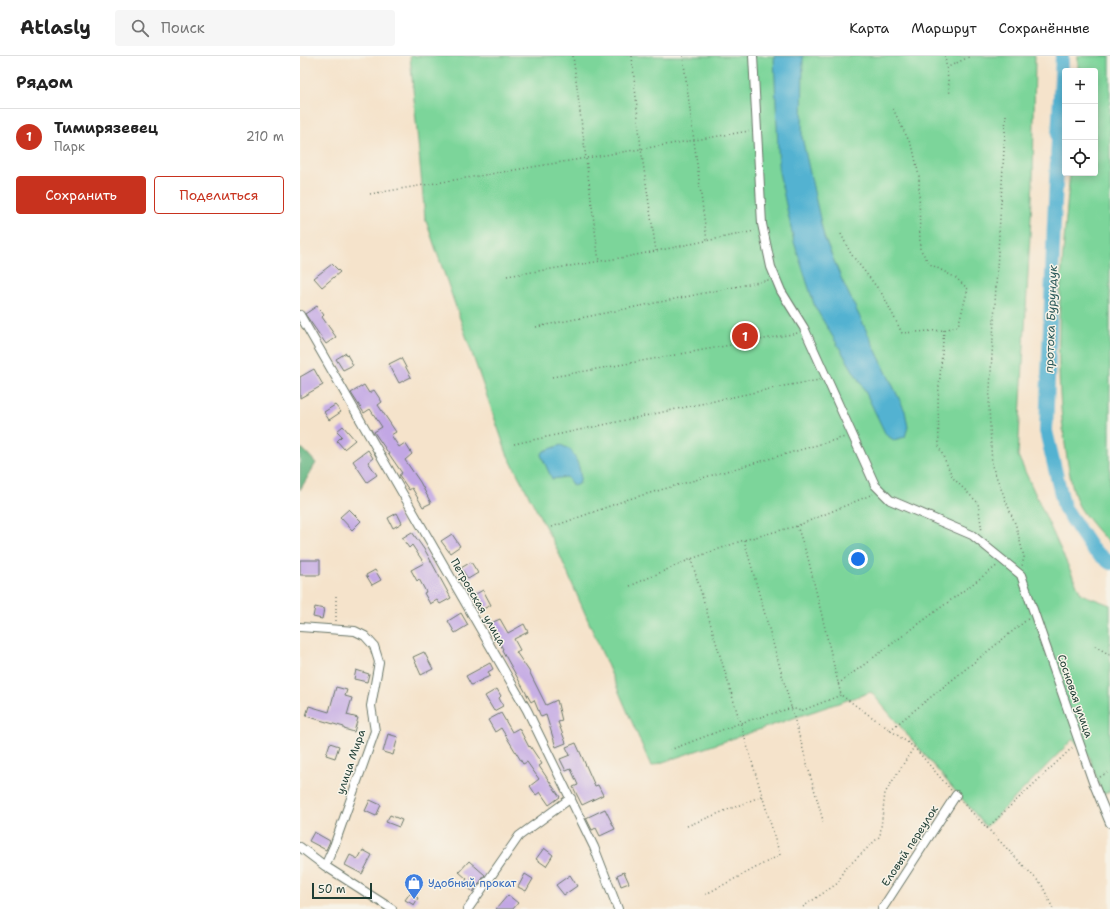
<!DOCTYPE html>
<html lang="ru">
<meta charset="utf-8">
<style>
:root{--surface:#fff;--page:#f6f6f6;--text:#222;--muted:#767676;--line:#e0e0e0;--accent:#c8321e}
body{margin:0;font-family:"Shantell Sans",sans-serif;background:var(--page);color:var(--text)}
.controls{position:absolute;right:12px;top:12px;display:grid;overflow:hidden;border-radius:4px;box-shadow:0 2px 10px #0003}
.controls button{width:36px;height:36px;display:grid;place-items:center;padding:0;border:0;border-bottom:1px solid var(--line);background:var(--surface);color:var(--text);font:20px sans-serif}
.scale{position:absolute;left:12px;bottom:10px;width:60px;box-sizing:border-box;padding-left:4px;border:2px solid #1f3d34;border-top:0;font-size:11px;line-height:14px;white-space:nowrap;color:#1f3d34;-webkit-text-stroke:3px #f7f3e8;paint-order:stroke}
.you{position:absolute;left:558px;top:503px;width:14px;height:14px;margin:-10px;border:3px solid #fff;border-radius:50%;background:#1a73e8;box-shadow:0 0 0 6px #1a73e833}
.badge{display:grid;place-items:center;width:26px;height:26px;border-radius:50%;background:var(--accent);color:#fff;font-size:13px;font-weight:700}
.pin{position:absolute;translate:-50% -50%;border:2px solid #fff;box-shadow:0 1px 4px #0006}
.list{margin:0;padding:0;list-style:none}
h2{display:flex;justify-content:space-between;align-items:center;height:52px;margin:0;padding:0 16px;font-size:17px}
h2 small{font-size:13px;font-weight:400;color:var(--muted)}
.list li{display:grid;grid-template-columns:26px 1fr auto;gap:12px;align-items:center;box-sizing:border-box;height:56px;padding:0 16px;border-top:1px solid var(--line)}
.list b{display:block;font-size:15px;white-space:nowrap}
.list p{margin:0;font-size:13px;white-space:nowrap;color:var(--muted)}
.list em{font-size:13px;font-style:normal;color:var(--muted)}
.actions{display:flex;gap:8px;padding:12px 16px}
.actions a{flex:1;padding:9px 0;border:1px solid var(--accent);border-radius:4px;text-align:center;font-size:14px;color:var(--accent)}
.actions .main{background:var(--accent);color:#fff}
.icon{flex:none;width:22px;height:22px;fill:none;stroke:currentColor;stroke-width:2;stroke-linecap:round;stroke-linejoin:round}
.map{position:relative;flex:none;width:810px;height:853px;overflow:hidden}
header{display:flex;align-items:center;gap:24px;box-sizing:border-box;height:56px;padding:0 20px;background:var(--surface);border-bottom:1px solid var(--line)}
header strong{font-size:19px}
nav{display:flex;gap:22px;margin-inline-start:auto;font-size:14px}
.search{width:280px;height:36px;background:var(--page);display:flex;align-items:center;gap:10px;box-sizing:border-box;padding:0 14px;border-radius:4px;color:var(--muted);font-size:15px}
main{display:flex}
aside{flex:1;background:var(--surface)}
.map>svg:first-child{display:block}
.green{fill:#7cd59a;stroke:#4e8967}
.forest{fill:#65b682;stroke:#427a5b}
.water{fill:#52b2d1;stroke:#387882}
.lines{fill:none;stroke-linecap:round;stroke-linejoin:round}
.river{stroke:#52b2d1;stroke-width:14}
.building{fill:#c2a7e4}
.street-casing{stroke:#6a7769;stroke-width:10}
.path{stroke:#6a7769;stroke-width:1.5;stroke-dasharray:1 3;stroke-linecap:butt}
.street{stroke:#fff;stroke-width:8}
.labels{text-anchor:middle;dominant-baseline:central;stroke-width:3;stroke-linejoin:round;paint-order:stroke}
.street-label{font-size:11px;fill:#1f3d34;stroke:#f7f3e8}
.shop-label{font-size:11px;fill:#366cbe;stroke:#f7f3e8;text-anchor:start}
.water-label{font-size:12px;font-style:italic;fill:#2c5a5b;stroke:#f7f3e8}
</style>
<header>
<strong>Atlasly</strong>
<div class="search"><svg class="icon" aria-label="search" viewBox="0 0 24 24"><circle cx="10" cy="10" r="6"/><path d="M15 15l6 6"/></svg>Поиск</div>
<nav><a>Карта</a><a>Маршрут</a><a>Сохранённые</a></nav>
</header>
<main>
<aside>
<h2>Рядом<small></small></h2>
<ul class="list">
<li><span class="badge">1</span><div><b>Тимирязевец</b><p>Парк</p></div><em>210 m</em></li>
</ul>
<div class="actions"><a class="main">Сохранить</a><a>Поделиться</a></div>
</aside>
<div class="map">
<svg width="810" height="853" viewBox="0 0 810 853">
<rect width="100%" height="100%" fill="#f7f3e8"/>
<filter id="ink" filterUnits="userSpaceOnUse"><feTurbulence type="fractalNoise" baseFrequency=".025" numOctaves="2"/><feDisplacementMap in="SourceGraphic" scale="8" xChannelSelector="R" yChannelSelector="G"/><feConvolveMatrix kernelMatrix="1 2 1 2 8 2 1 2 1" color-interpolation-filters="sRGB"/></filter>
<filter id="wash" filterUnits="userSpaceOnUse"><feTurbulence type="fractalNoise" baseFrequency=".012" numOctaves="4" result="noise"/><feDisplacementMap in="SourceGraphic" scale="16" xChannelSelector="R" yChannelSelector="G"/><feGaussianBlur stdDeviation="0.9" result="paint"/><feColorMatrix in="noise" values="0 0 0 0 0 0 0 0 0 0 0 0 0 0 0 0 0 1.4 0 .05"/><feComposite in="paint" operator="in"/></filter>
<g filter="url(#wash)">
<rect width="100%" height="100%" fill="#f5e3cb"/>
<path class="green" d="M110,0H735L733,125L718,400L781,538L810,549V735L802,738L789,700L773,683L686,771L571,636L351,710L258,495L207,398L125,162Z
M778,0H810V487C803,482 783,458 779,450C772,437 767,404 765,388C752,299 762,207 770,117H795V15H778Z"/>
<path class="forest" d="M0,393H3L16,407L0,434Z"/>
<path class="water" d="M474,0H503L502,81L524,181L542,224L605,355L608,371L605,381L594,384L586,379L564,333L515,251L494,186L479,116Z
M261,389L271,394C277,405 283,416 279,428L273,430L267,421L252,423L241,399L244,395Z"/>
<g class="lines">
<path class="river" d="M762,0L754,167L746,375L764,451L792,493L810,507"/>
</g>
<g id="blocks">
<path class="building" d="M32,208L40,216L22,231L14,222Z
M17,250L24,259L22,261L36,281L26,288L5,258Z
M46,297L53,309L43,314L36,303Z
M101,302L111,321L99,327L89,308Z
M14,313L23,329L0,342V321Z
M64,329L69,337L74,334L82,346L78,349L96,376L91,379L99,391L105,387L112,398L105,404L120,426L131,447L123,451L112,432L109,434L99,419L102,417L74,376L82,371L70,353L64,357L51,337Z
M35,349L41,356L29,364L24,356Z
M43,370L55,384L44,393L37,385L42,380L37,375Z
M68,394L73,402L68,406L77,419L67,426L53,405Z
M49,453L61,465L52,474L40,461Z
M97,457L102,467L93,472L88,462Z
M112,476L126,496L151,542L140,548L137,544L130,548L124,537L126,536L119,523L117,525L111,514L124,507L112,489L109,492L102,482Z
M152,478L160,490L150,497L141,485Z
M0,504H20V519H0Z
M171,506L178,517L168,523L161,512Z
M75,514L81,524L72,529L66,519Z
M183,534L191,549L181,554L174,539Z
M15,551L24,553L22,563L13,561Z
M161,557L168,569L155,577L148,565Z
M200,563L208,577L224,568L228,576L214,583L220,594L216,596L229,615L246,649L257,644L262,665L258,666L266,687L256,691L246,659L241,661L234,644L231,646L202,594L203,593L189,568Z
M124,596L133,613L121,619L113,601Z
M190,607L193,613L188,616L190,620L171,629L166,620Z
M56,614L69,618L67,626L54,623Z
M36,631L47,634L45,640L52,642L47,659L58,662L54,676L44,673V671L6,660L9,650L29,656Z
M197,633L201,640L199,642L203,650L194,655L185,640Z
M201,657L212,676L219,672L229,691L230,690L242,708L239,710L260,741L249,749L240,736L236,739L230,730L239,723L227,706L223,708L201,672L195,676L188,664Z
M88,678L98,681L93,699L83,696Z
M30,687L39,690L35,702L26,699Z
M276,687L295,730L298,729L303,739L282,749L273,731L278,729L271,713L266,715L260,703L270,699L266,691Z
M70,744L81,749L76,760L65,755Z
M305,753L315,773L300,780L296,772L292,774L286,762Z
M90,759L102,764L99,771L86,766Z
M14,776L30,785L26,794L9,785Z
M244,792L253,799L246,810L236,803Z
M63,794L72,799L62,818L45,809L50,799L58,803Z
M169,805L185,819L173,836L163,827L167,823L159,816Z
M324,816L329,827L321,830L317,819Z
M225,818L233,823L226,835L218,831Z
M270,819L277,830L264,839L256,829Z
M110,837L118,842L114,849L105,844Z
M208,839L218,847L213,853H196Z"/>
</g>
</g>
<g filter="url(#ink)">
<use href="#blocks" fill-opacity="0" stroke="#6a7769" stroke-width="1"/>
<g class="lines">
<g class="street-casing">
<path id="street" d="M453,0L462,168L471,211L481,235L504,272L575,429L590,444L672,479L721,519L793,726L810,767
M0,259L227,654L294,791L318,853
M0,571L55,575L65,580L74,590L79,606L71,650L75,675L34,790L25,810
M0,791L25,810L92,853
M168,853L219,780L271,742
M582,853L656,739"/>
</g>
<path class="path" d="M273,0L299,206
M332,0L341,93L356,195
M383,0L407,185
M645,0L650,39
M646,12L671,0
M706,59L689,350L692,410L716,470L724,501L722,510
M70,138L449,75
M541,178L551,198L583,239L602,277L644,274L658,270L668,233L656,222L630,208L620,193L619,120L613,93L592,51
M207,220L326,201L455,175
M236,271L469,224
M644,274L638,343L639,391L653,422L678,447L682,476
M252,321L498,277
M214,388L484,330L520,324
M497,470L508,502L541,639L614,691L651,734
M252,471L329,443L545,381
M444,484L524,768
M391,503L480,799L404,839
M330,530L391,503L444,484L497,470L573,438
M36,565V539
M795,590L810,599
M538,628L698,509
M590,674L729,562
M370,694L440,667L492,652L501,655L541,639
M800,721L810,715
M662,746L742,829L753,853
M387,770L462,740
M687,772L773,691
M503,851L538,827L543,815L580,780L585,737L614,691"/>
<use href="#street" class="street"/>
</g>
</g>
<defs>
<g id="shop-pin" transform="scale(1)"><path d="M0 17L-7.5 6A9.5 9.5 0 1 1 7.5 6Z" fill="#3f7fe0" stroke="#f7f3e8"/><path d="M-5-2.5h2.3a2.7 3.5 0 0 1 5.4 0H5L5.5 6h-11ZM-1.5-2.5h3a1.5 2.3 0 0 0-3 0Z" fill="#fff"/></g>
</defs>
<g fill-rule="evenodd">
<use href="#shop-pin" x="114" y="827"/>
</g>
<g class="labels">
<g class="street-label">
<text transform="translate(178 546) rotate(60)">Петровская улица</text>
<text transform="translate(775 640) rotate(71)">Сосновая улица</text>
<text transform="translate(51 706) rotate(-71)">улица Мира</text>
<text transform="translate(610 790) rotate(-57)">Еловый переулок</text>
</g>
<g class="shop-label">
<text x="128" y="827">Удобный прокат</text>
</g>
<g class="water-label">
<text transform="translate(751 263) rotate(-88)">протока Бурундук</text>
</g>
</g>
</svg>
<div class="controls">
<button>+</button>
<button>−</button>
<button><svg class="icon" aria-label="locate" viewBox="0 0 24 24"><circle cx="12" cy="12" r="6"/><path d="M12 2v4M12 18v4M2 12h4M18 12h4"/></svg></button>
</div>
<div class="scale">50 m</div>
<div class="you"></div>
<div class="pin badge" style="left:445px;top:280px">1</div>
</div>
</main>
